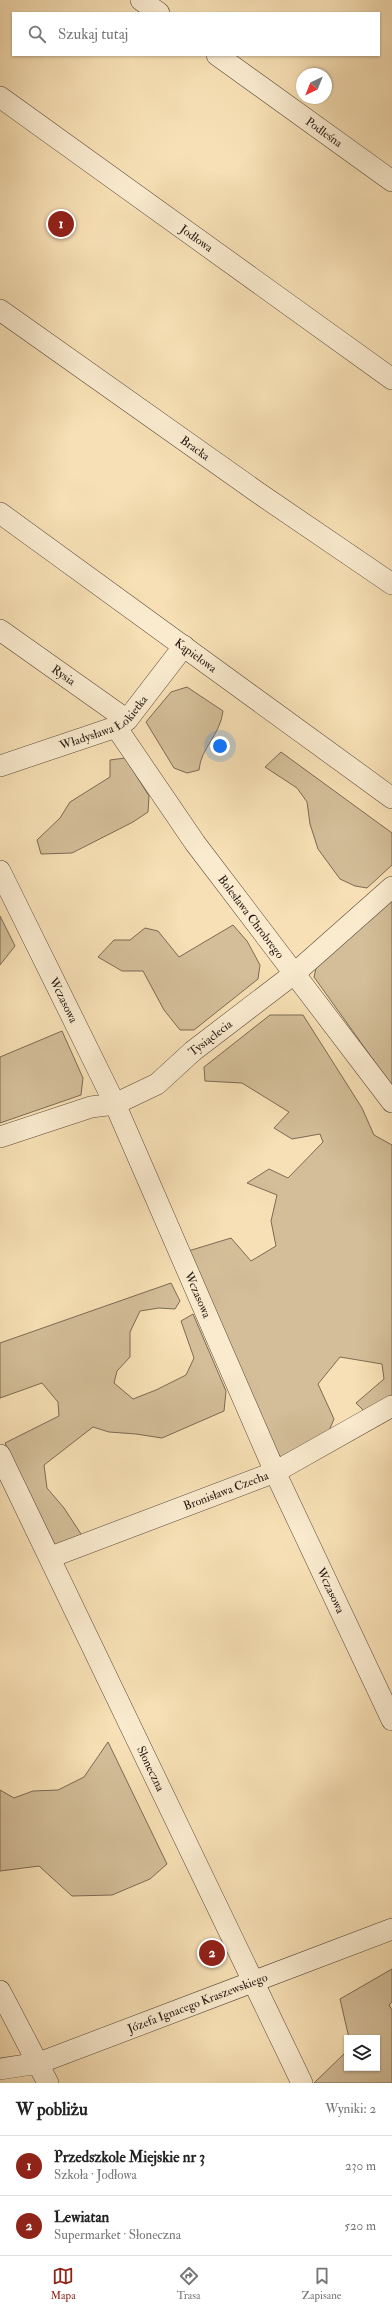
<!DOCTYPE html>
<html lang="pl">
<meta charset="utf-8">
<style>
:root{--surface:#fff;--page:#f2f2f2;--text:#222;--muted:#767676;--line:#e0e0e0;--accent:#8f2418}
body{margin:0;font-family:"IM FELL Double Pica",serif;background:var(--page);color:var(--text)}
.controls{position:absolute;right:12px;bottom:12px;display:grid;overflow:hidden;border-radius:0px;box-shadow:0 1px 3px #0004}
.controls button{width:36px;height:36px;display:grid;place-items:center;padding:0;border:0;border-bottom:1px solid var(--line);background:var(--surface);color:var(--text);font:20px sans-serif}
.compass{position:absolute;left:296px;top:68px;width:36px;height:36px;border-radius:50%;background:var(--surface);box-shadow:0 1px 3px #0004;rotate:223deg}
.you{position:absolute;left:220px;top:746px;width:14px;height:14px;margin:-10px;border:3px solid #fff;border-radius:50%;background:#1a73e8;box-shadow:0 0 0 6px #1a73e833}
.badge{display:grid;place-items:center;width:26px;height:26px;border-radius:50%;background:var(--accent);color:#fff;font-size:13px;font-weight:700}
.pin{position:absolute;translate:-50% -50%;border:2px solid #fff;box-shadow:0 1px 4px #0006}
.list{margin:0;padding:0;list-style:none}
h2{display:flex;justify-content:space-between;align-items:center;height:52px;margin:0;padding:0 16px;font-size:17px}
h2 small{font-size:13px;font-weight:400;color:var(--muted)}
.list li{display:grid;grid-template-columns:26px 1fr auto;gap:12px;align-items:center;box-sizing:border-box;height:60px;padding:0 16px;border-top:1px solid var(--line)}
.list b{display:block;font-size:15px;white-space:nowrap}
.list p{margin:0;font-size:13px;white-space:nowrap;color:var(--muted)}
.list em{font-size:13px;font-style:normal;color:var(--muted)}
.icon{flex:none;width:22px;height:22px;fill:none;stroke:currentColor;stroke-width:2;stroke-linecap:round;stroke-linejoin:round}
.map{position:relative;flex:none;width:392px;height:2083px;overflow:hidden}
.search{position:absolute;background:var(--surface);box-shadow:0 1px 3px #0004;left:12px;right:12px;top:12px;height:44px;display:flex;align-items:center;gap:10px;box-sizing:border-box;padding:0 14px;border-radius:0px;color:var(--muted);font-size:15px}
.sheet{height:172px;background:var(--surface)}
nav{display:flex;justify-content:space-around;align-items:center;box-sizing:border-box;height:56px;border-top:1px solid var(--line);background:var(--surface);font-size:11px;color:var(--muted)}
nav a{display:grid;justify-items:center;gap:2px}
nav .on{color:var(--accent)}
.map>svg:first-child{display:block}
.green{fill:#d3be99;stroke:#7c6a55}
.lines{fill:none;stroke-linecap:round;stroke-linejoin:round}
.minor-casing{stroke:#59483a;stroke-width:22}
.minor{stroke:#faebcf;stroke-width:21}
.labels{text-anchor:middle;dominant-baseline:central;stroke-width:4;stroke-linejoin:round;paint-order:stroke}
.street-label{font-size:12px;fill:#241611;stroke:#faebcf}
</style>
<div class="map">
<svg width="392" height="2083" viewBox="0 0 392 2083">
<rect width="100%" height="100%" fill="#f7e0b5"/>
<filter id="stains"><feTurbulence type="fractalNoise" baseFrequency=".005" numOctaves="4"/><feColorMatrix values="0 0 0 0 .2 0 0 0 0 .09 0 0 0 0 .02 0 0 0 .5 -.17"/></filter>
<radialGradient id="worn" r=".72"><stop offset=".6" stop-color="#630" stop-opacity="0"/><stop offset="1" stop-color="#630" stop-opacity=".3"/></radialGradient>
<path class="green" d="M187,687L223,711C220,736 201,747 199,770L187,773L174,768L146,722L171,692Z
M281,752L392,833V865L367,888L355,886L340,879L318,849L310,824L307,802L297,788L265,767Z
M125,758L149,796L148,812L133,822L72,853L41,854L37,840L60,818L70,802L110,777V760Z
M392,899V1086L314,977L317,964Z
M0,916L15,946L0,965Z
M233,925L247,941L260,965L258,979L194,1030H180L164,1010L143,971H122L98,957L114,940H130L145,928L158,931L179,957Z
M270,1015H303L362,1108L374,1135L392,1145V1395L365,1412L356,1403L384,1379L382,1364L340,1357L318,1384L334,1419L328,1433L281,1457L273,1448L185,1252L231,1238L251,1261L276,1246L271,1221L277,1195L247,1183L269,1169L288,1178L323,1142L320,1134L292,1139L274,1128L289,1112L242,1083L205,1081L204,1067Z
M62,1031L83,1078L81,1095L0,1123V1057Z
M171,1283L180,1301L175,1309L159,1308L140,1311L130,1332V1357L117,1371L114,1383L133,1399L156,1390L186,1375L194,1358L181,1321L193,1314L226,1391L224,1411L162,1438L136,1434L109,1432L93,1427L44,1465L47,1488L64,1508L83,1537L55,1545L5,1443L59,1416L58,1402L42,1383L0,1398V1343Z
M108,1742L167,1864L150,1879L112,1895L72,1896L39,1866L0,1871V1790L14,1798L33,1791L58,1790L84,1777Z
M392,1969V2002L389,2005L392,2010V2083H314L347,2051V2068H377V2038H349L340,1999Z"/>
<g class="lines">
<g class="minor-casing">
<g id="minor">
<path d="M141,0L159,13"/>
<path id="s1" d="M217,55L392,181"/>
<path id="s2" d="M0,97L392,379"/>
<path id="s3" d="M0,310L260,494L392,584"/>
<path id="s4" d="M0,513L392,798"/>
<path id="s5" d="M0,630L127,720"/>
<path id="s6" d="M116,727L195,843L392,1102"/>
<path id="s7" d="M0,766L116,727L127,720L184,646"/>
<path id="s8" d="M0,871L115,1104L275,1472L392,1720"/>
<path id="s9" d="M0,1137L91,1107L115,1104L157,1084L193,1051L295,973L392,887"/>
<path id="s10" d="M0,1455L302,2083"/>
<path id="s11" d="M51,1557L275,1472L392,1406"/>
<path d="M0,1991L48,2083"/>
<path id="s12" d="M0,2069L39,2063L392,1929"/>
</g>
</g>
<use href="#minor" class="minor"/>
</g>
<g class="labels">
<g class="street-label">
<text stroke="none"><textPath href="#s1" startOffset="132">Podleśna</textPath></text>
<text stroke="none"><textPath href="#s2" startOffset="242">Jodłowa</textPath></text>
<text stroke="none"><textPath href="#s3" startOffset="239">Bracka</textPath></text>
<text stroke="none"><textPath href="#s4" startOffset="242">Kąpielowa</textPath></text>
<text stroke="none"><textPath href="#s5" startOffset="78">Rysia</textPath></text>
<text stroke="none"><textPath href="#s7" startOffset="114">Władysława Łokietka</textPath></text>
<text stroke="none"><textPath href="#s6" startOffset="233">Bolesława Chrobrego</textPath></text>
<text stroke="none"><textPath href="#s8" startOffset="144">Wczasowa</textPath></text>
<text stroke="none"><textPath href="#s9" startOffset="237">Tysiąclecia</textPath></text>
<text stroke="none"><textPath href="#s8" startOffset="468">Wczasowa</textPath></text>
<text stroke="none"><textPath href="#s11" startOffset="187">Bronisława Czecha</textPath></text>
<text stroke="none"><textPath href="#s8" startOffset="792">Wczasowa</textPath></text>
<text stroke="none"><textPath href="#s10" startOffset="348">Słoneczna</textPath></text>
<text stroke="none"><textPath href="#s12" startOffset="209">Józefa Ignacego Kraszewskiego</textPath></text>
</g>
</g>
<rect width="100%" height="100%" filter="url(#stains)"/>
<rect width="100%" height="100%" fill="url(#worn)"/>
</svg>
<div class="controls">
<button><svg class="icon" aria-label="layers" viewBox="0 0 24 24"><path d="M12 4l9 5-9 5-9-5zM3 14l9 5 9-5"/></svg></button>
</div>
<svg class="compass" viewBox="-18 -18 36 36"><path d="M0-13l5 13h-10z" fill="#e53935"/><path d="M0 13l5-13h-10z" fill="#767676"/></svg>
<div class="you"></div>
<div class="pin badge" style="left:61px;top:224px">1</div>
<div class="pin badge" style="left:212px;top:1953px">2</div>
<div class="search"><svg class="icon" aria-label="search" viewBox="0 0 24 24"><circle cx="10" cy="10" r="6"/><path d="M15 15l6 6"/></svg>Szukaj tutaj</div>
</div>
<section class="sheet">
<h2>W pobliżu<small>Wyniki: 2</small></h2>
<ul class="list">
<li><span class="badge">1</span><div><b>Przedszkole Miejskie nr 3</b><p>Szkoła · Jodłowa</p></div><em>230 m</em></li>
<li><span class="badge">2</span><div><b>Lewiatan</b><p>Supermarket · Słoneczna</p></div><em>520 m</em></li>
</ul>
</section>
<nav>
<a class="on"><svg class="icon" aria-label="map" viewBox="0 0 24 24"><path d="M3 6l6-2 6 2 6-2v14l-6 2-6-2-6 2zM9 4v14M15 6v14"/></svg>Mapa</a>
<a><svg class="icon" aria-label="directions" viewBox="0 0 24 24"><path d="M12 3l9 9-9 9-9-9zM9 14v-3h6M13 9l2 2-2 2"/></svg>Trasa</a>
<a><svg class="icon" aria-label="saved" viewBox="0 0 24 24"><path d="M7 4h10v16l-5-4-5 4z"/></svg>Zapisane</a>
</nav>
